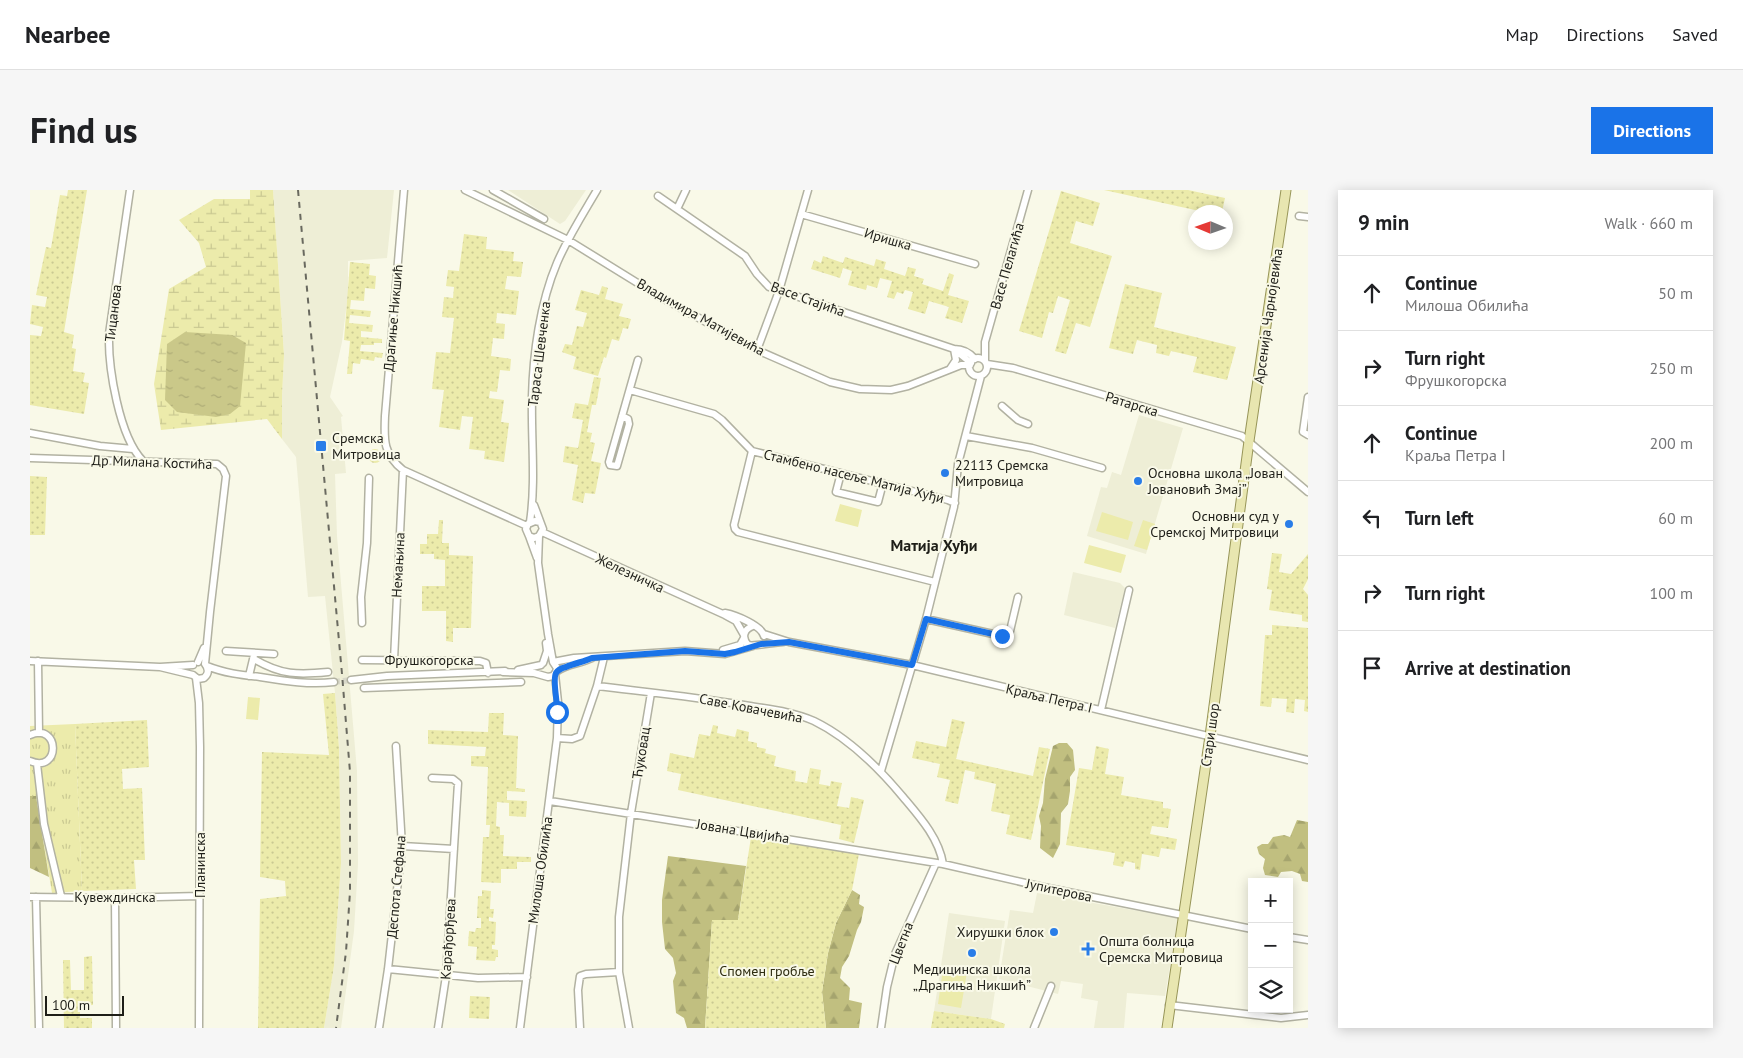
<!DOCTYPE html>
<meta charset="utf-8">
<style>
:root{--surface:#fff;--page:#f6f6f6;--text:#202124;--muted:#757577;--line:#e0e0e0;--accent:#1a73e8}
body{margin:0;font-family:"PT Sans",sans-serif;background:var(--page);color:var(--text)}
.controls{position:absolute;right:15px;bottom:15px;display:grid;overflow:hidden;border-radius:0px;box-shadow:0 2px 12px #0003}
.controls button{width:45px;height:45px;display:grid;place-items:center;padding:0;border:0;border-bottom:1px solid var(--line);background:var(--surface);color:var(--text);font:25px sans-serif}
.compass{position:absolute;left:1158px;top:15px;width:45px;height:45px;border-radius:50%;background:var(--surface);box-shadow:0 2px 12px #0003;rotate:272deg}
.scale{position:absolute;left:15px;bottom:12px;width:79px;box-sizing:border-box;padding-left:5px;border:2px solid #1e1e18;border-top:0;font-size:14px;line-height:18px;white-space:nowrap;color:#1e1e18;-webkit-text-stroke:4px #f9f9e8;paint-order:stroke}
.stop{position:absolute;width:15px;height:15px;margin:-11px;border:4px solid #1a73e8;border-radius:50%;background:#fff}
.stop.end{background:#1a73e8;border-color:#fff;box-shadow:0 1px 5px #0008}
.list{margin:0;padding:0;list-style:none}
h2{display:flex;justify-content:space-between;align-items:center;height:65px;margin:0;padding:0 20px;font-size:21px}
h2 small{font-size:16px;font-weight:400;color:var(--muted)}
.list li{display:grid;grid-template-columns:32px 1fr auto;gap:15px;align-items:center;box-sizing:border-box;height:75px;padding:0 20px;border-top:1px solid var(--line)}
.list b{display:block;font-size:19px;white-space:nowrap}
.list p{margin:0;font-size:16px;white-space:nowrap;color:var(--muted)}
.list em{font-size:16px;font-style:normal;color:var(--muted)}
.icon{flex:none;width:28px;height:28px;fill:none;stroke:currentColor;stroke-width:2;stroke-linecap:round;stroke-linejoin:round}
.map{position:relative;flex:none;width:1278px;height:838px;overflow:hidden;border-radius:0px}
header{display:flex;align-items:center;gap:30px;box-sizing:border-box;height:70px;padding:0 25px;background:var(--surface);border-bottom:1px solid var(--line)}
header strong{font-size:24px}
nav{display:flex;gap:28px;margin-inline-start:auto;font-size:18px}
.intro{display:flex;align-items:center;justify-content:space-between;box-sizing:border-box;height:120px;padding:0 30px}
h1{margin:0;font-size:35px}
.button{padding:12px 22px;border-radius:0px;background:var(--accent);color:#fff;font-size:18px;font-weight:700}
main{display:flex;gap:30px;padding:0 30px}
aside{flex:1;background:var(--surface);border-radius:0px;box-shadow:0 2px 12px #0003}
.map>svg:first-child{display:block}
.built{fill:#eeeed6}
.grass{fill:url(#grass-tufts)}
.forest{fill:url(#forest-firs)}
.wetland{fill:url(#wetland-marsh)}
.park{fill:url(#park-dots)}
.pitch{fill:#ecebab}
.water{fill:url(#water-ripples)}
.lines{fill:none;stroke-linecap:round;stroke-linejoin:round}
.minor-tunnel{stroke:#d8d8c9;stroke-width:6;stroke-dasharray:6 3;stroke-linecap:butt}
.minor-casing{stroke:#b2b2a2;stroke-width:9}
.major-casing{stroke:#979558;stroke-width:11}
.minor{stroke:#fff;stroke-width:6}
.major{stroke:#e8e6b0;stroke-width:9}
.rail{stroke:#69695f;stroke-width:2;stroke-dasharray:6 6;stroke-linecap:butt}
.route{stroke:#1a73e8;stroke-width:6}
.poi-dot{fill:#297de8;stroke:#f9f9e8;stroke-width:2}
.labels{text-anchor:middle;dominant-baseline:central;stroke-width:4;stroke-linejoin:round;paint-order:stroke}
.street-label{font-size:14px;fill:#1e1e18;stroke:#f9f9e8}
.poi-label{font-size:14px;fill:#1e1e18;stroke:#f9f9e8;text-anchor:start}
.park-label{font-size:14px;fill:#2e2c10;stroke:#f9f9e8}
.quarter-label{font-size:16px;font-weight:bold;fill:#1e1e18;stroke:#f9f9e8}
</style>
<header>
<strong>Nearbee</strong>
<nav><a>Map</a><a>Directions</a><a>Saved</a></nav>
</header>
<div class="intro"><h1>Find us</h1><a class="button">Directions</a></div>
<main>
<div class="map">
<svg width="1278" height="838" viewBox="0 0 1278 838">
<defs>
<pattern id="grass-tufts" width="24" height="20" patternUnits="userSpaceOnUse" patternTransform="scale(1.25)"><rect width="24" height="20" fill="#ecebab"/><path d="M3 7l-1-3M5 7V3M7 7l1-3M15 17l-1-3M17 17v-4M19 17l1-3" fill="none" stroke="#cac992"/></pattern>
<pattern id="forest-firs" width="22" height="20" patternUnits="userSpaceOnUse" patternTransform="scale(1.25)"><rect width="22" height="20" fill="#c1bf80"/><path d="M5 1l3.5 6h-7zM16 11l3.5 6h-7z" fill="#a5a46e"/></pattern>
<pattern id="wetland-marsh" width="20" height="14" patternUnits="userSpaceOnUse" patternTransform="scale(1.25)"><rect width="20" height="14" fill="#ecebab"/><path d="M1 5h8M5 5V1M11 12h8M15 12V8" fill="none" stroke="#cac992"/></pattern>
<pattern id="park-dots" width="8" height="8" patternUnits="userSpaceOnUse" patternTransform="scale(1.25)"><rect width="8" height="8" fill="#ecebab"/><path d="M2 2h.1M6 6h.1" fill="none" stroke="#cac992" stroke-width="1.8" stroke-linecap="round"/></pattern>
<pattern id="water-ripples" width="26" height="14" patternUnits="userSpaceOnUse" patternTransform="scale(1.25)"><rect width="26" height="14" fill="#cac889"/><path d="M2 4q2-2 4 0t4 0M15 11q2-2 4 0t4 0" fill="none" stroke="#adab76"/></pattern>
</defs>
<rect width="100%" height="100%" fill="#f9f9e8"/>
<path class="built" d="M243,0H364L357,68L318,71V104L312,152L300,207L313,226L311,227L316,283L305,284L307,346L327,581L328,674L324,741L311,838H294L304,776L311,673L309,558L305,503L295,406L278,407L266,267L252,249V206L254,165Z
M478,0H556L535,31L530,34Z
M1109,225L1153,238L1116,364L1057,346L1071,297L1077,298L1082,282L1091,285Z
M1043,382L1090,393L1095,398L1085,438L1034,425Z
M1007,703L1148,728L1135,806L1097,803L1094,838H1064L1068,811L1051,808L1053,794L1031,791L1028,804L969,789L980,720L1003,723Z
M919,723L975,731L961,829L904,821Z"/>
<path class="grass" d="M45,534L52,701L22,703L6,606H0V536Z"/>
<path class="forest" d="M1029,553H1037L1043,560L1045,580L1040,587V601L1038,614L1031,623L1030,654L1023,668L1010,658L1011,636L1009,626L1013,613L1015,589L1023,556Z
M0,606H6L19,687L0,678Z
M1267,630L1278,632V692L1272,691L1270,684L1262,681L1251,682L1248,687L1235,685L1233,678L1235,669L1229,664L1227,657L1232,654H1238L1243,647L1254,645L1260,647Z
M638,666L716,676L708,730L682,731L675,838H657L654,828L646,823L643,791L646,783L643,768L635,759L632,732V710Z
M822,700L830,705L829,714L834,717L831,732L827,740L819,766L812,777L810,788L820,798L819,810L832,813L829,838H796L792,802L798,763L806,733Z"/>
<path class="wetland" d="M220,0H243L254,165L252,206V249L237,229L131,240L124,194L139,99L176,77L169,53L149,30L184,9H220Z"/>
<path class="park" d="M38,0H57L34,142L44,145L42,158L46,159L43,181L55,183L53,192L59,193L54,224L0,215V145L11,146L13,137L0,134L2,115L15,117L17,107L6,105L16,57L21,58L30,5L37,6Z
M1074,0H1158L1195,8L1192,22H1174Z
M1031,1L1070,13L1063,36L1046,31L1040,53L1082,66L1060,137L1046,133L1036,164L1025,161L1040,110L1028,106L1023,123L1019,122L1012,148L989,141Z
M434,44L457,47L456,59L484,62L483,71L493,72L491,87L477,86L475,99L489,101L486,125L467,123L466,133L475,134L474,149L463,148L461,166L481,169L480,181L470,180L467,202L460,201L459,208L474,210L471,232L479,233L474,272L454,269L455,261L439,259L443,227L432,226L430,240L409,237L414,200L402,199L406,162L420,163L424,128L412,127L414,107L423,108L424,97L416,96L418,80L429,81Z
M793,66L813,73L815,67L844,76L846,69L856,72L854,79L875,86L878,77L886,79L884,86L894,89L892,94L913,101L919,83L924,85L918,105L939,111L932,133L915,128L919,117L899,111L895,124L878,119L883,102L875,100L873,104L867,102L864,109L857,107L862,91L850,88L847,98L837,95L836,100L818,95L822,81L813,78L810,88L781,79L784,70L791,73Z
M320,72L340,74L339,85L346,86L345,99L335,98L334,111L321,110L320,119L341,121L340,127L320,125L319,133L343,135L342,142L331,141V147L352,149V153H344V155H331L330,161L353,163L352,168L345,167L344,171L331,169L330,174L323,173L322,184H317L320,151L314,150Z
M1095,94L1132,103L1124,137L1206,157L1197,190L1163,182L1167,167L1141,161L1139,166L1126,163L1127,155L1107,150L1103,164L1079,158Z
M572,96L578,98L575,109L593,114L589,126L601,129L598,139L593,138L589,151L582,149L576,168L574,167L568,186L543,179L546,167L532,162L535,154L542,155L547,136L553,137L557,123L545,120L551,100L569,105Z
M564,187L571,188L566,215H562L557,242L562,243L560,252L565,253L561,271L571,273L565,304L555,303L553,313L542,310L548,275L533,272L535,256L548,258L553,230L542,228L545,213L558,215Z
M338 266a7 7 0 1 1 14 0a7 7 0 1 1-14 0Z
M0,286L17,287L15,345H0Z
M409,330H413L412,353H419V365L443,366L441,438H423V452L416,451V421H392V396H415V370L404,369V364H390V354H397V344H408Z
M1242,363L1252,364L1249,382L1261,384L1278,364V389L1273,399L1278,405V432L1272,431V425L1239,420L1242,400L1237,399Z
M1242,435L1278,438V522L1274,521L1275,510L1265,509L1264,523L1256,522L1257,509L1242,508L1241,517L1230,516L1235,445H1242Z
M305,503L309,558L311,673L304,776L294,838H228L230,709L256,706L255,691L230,687L232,562L299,565L293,504Z
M459,523H474L473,545L488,546L486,598L495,599V602L477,601V610L497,611L496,627L479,626V613L467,612L466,636L470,637V645H474L473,666L501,667V672H487V679H471V693L451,692L453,647H459L460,635H456L458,577L441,576V566H455L456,557L398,554V540L458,542Z
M922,529L935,532L926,569L1003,586L1009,557L1020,559L1001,650L976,644L980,625L961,621L966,594L944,589L945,582L935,580L928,614L915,611L920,590L907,587L910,574L882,568L886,551L916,557Z
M117,530L119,577L92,579L93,599L112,598L115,670H104L106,699L52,701L45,534Z
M683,535L688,536L687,543L705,547L707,539L719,542L718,551L727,553V557L736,559L735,563L746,566L744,576L766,581L765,591L777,593L780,578L791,580L789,594L800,596L801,591L812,593L807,616L819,618L821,607L834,610L824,653L809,649L811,635L648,600L651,584L637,581L640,563L664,568L669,544L680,546Z
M1066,556L1079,559L1075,584L1094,587L1091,605L1133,612V618L1141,619L1138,638L1122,636L1120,644L1147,649L1145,660L1131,658L1129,667L1112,664L1110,680L1105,679V673L1095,671L1093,677L1083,675L1085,663L1036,655L1049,578L1062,580Z
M721,647L829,664L822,700L806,733L798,763L792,802L796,838H675L682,730H708Z
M452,700L461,701L460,719H464L463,728L459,727V731L466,732L465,755H462V759L468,760V767H466L465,771L446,770L447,757L438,756L439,741L445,742L446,738H451V728H447L448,706H452Z
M62,766L63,815L50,816V828H62V838H34L33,770H40L41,800H54V767Z
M440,806L460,807L459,829L439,828Z
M904,821L961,829L975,834L974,838H901Z"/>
<path class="pitch" d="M810,314L832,320L828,337L805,331Z
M1072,322L1103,332L1098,350L1066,341Z
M1113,330L1125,334L1117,360L1104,356Z
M1059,355L1096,365L1091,383L1054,373Z
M218,507L230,508L228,530L216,529Z
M913,779L937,782L931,818L908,814Z"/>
<path class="water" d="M155,142L202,145L216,153L210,216L200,224L186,227L147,222L135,210L137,154Z"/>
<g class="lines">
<path class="minor-tunnel" d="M304,492L321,490"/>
<g class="minor-casing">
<path id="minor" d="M100,0L79,144C78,177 89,247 113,271
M374,0L355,226C354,250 353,264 373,280L497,336
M435,0L538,50L627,105L727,160L800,192L830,199L861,200L878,196L931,175H940
M463,0L514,29
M628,6L715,66L727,84L739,97L924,159C932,159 940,163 945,169
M647,19L656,0
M771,24L945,74
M1269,26L1278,27
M727,160L749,101L778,0
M925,160L941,173
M939 177a9 9 0 1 1 18 0a9 9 0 1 1-18 0Z
M955,171V152L998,0
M957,174L983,178L1212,246L1278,302
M920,179L926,170L924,159
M600,200L684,224L692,230L722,261L704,335L705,339L708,342L905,392
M1278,207L1273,242L1278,245
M972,216L988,230L998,234
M592,226L598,229L599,234L587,276L580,275L579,272L608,170
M0,243L70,256L103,259
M936,246L1002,258L1072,278
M722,261L918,310L925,313
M0,268L187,274L193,279L196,286L180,422L175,474C179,479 179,484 174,488L168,489L163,485L130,477
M811,283L806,302L848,312L853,293
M504,315L513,339L509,346L504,348L499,346L496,339L498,334L505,331L510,332
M500,332C506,291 501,249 502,207C503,164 510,113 527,73C538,47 553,24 567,0
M512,342L695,425L706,431L714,445
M499,346L507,368
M695,423C706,425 732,436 734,446
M896,429L972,446L977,444L980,441L988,407
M332,433L331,407L337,353L339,288
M723,436C714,439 711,447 718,455C725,457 744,452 753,452
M734,444L759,452L882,475L1278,570
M693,460L710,455L714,448
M196,461L244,464
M224,469C251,485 268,485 298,482
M332,470L450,471L456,473L458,483
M364,470L373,280
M0,471L130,477L163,475
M8,471L9,543
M168,472L174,458
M523,472L544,468L655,461L695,464L723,456
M513,473L517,461L516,453
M177,476C194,483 211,485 230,487C255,491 279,495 304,492
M488,480L511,475
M473,482L504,483L518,487L523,486L526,482L527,478L523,472L518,444L508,373L509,346
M526,482C536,474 550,474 562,468
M219,486L224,465
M166,488L169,513L170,557L169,838
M321,490L357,486L475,481
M567,496C616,502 665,507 714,515C737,519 762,521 784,531C819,548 848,577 873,607C889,626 909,648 913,674
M334,498L491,492
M1071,520L1099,400
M0,545C30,532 31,584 0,571
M527,548L542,549L550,546L567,496L574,467
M7,574L14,634L31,706
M851,581L896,429L924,317L928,274L951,186
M402,588L423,589L428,593L416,786L408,838
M520,611L913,674L1013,697L1222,739
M372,656L424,659
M0,707L85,708L170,706
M6,707L9,838
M85,708L86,838
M1259,747L1278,750
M358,779L448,788L497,787
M1139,815L1251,828L1278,825
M349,838L358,779L372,656L366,556
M490,838L527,548L528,512L525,484
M550,838L548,800L550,786L556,784L589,782
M599,838L589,782V727L601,623L621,503
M851,838L857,797L865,764L906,673
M1004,838L1021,796"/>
</g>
<g class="major-casing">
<path id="major" d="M1137,838L1180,546L1219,251L1256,0"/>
</g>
<use href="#minor" class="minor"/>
<use href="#major" class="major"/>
<path class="rail" d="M268,0L312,484L320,582V702L316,762L306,838"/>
</g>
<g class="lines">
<path class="route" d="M527,522C528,513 522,490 526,483C528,480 532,478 536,477C545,473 553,472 562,468L655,461L695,464L705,462L731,454L759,452L882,475L896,429L972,446"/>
</g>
<g class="poi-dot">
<rect x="285" y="250" width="12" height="12" rx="2.5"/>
<circle cx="915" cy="283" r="5"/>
<circle cx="1108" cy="291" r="5"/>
<circle cx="1259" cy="334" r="5"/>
<circle cx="1024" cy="742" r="5"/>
<path d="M1055.5 751.5h5v5h5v5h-5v5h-5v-5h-5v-5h5z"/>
<circle cx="942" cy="763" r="5"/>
</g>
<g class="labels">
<g class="street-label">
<text transform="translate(858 49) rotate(16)">Иришка</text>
<text transform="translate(977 76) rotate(-74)">Васе Пелагића</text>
<text transform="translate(778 109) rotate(20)">Васе Стајића</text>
<text transform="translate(83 123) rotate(-83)">Тицанова</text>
<text transform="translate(1238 126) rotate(-82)">Арсенија Чарнојевића</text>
<text transform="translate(671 127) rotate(29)">Владимира Матијевића</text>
<text transform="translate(363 128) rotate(-85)">Драгиње Никшић</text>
<text transform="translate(509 164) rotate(-83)">Тараса Шевченка</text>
<text transform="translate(1102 214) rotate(17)">Ратарска</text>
<text transform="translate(122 272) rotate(2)">Др Милана Костића</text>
<text transform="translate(824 286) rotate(14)">Стамбено насеље Матија Хуђи</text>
<text transform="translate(368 375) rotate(-87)">Немањина</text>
<text transform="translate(600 383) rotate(25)">Железничка</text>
<text x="399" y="470">Фрушкогорска</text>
<text transform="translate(1019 508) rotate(13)">Краља Петра I</text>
<text transform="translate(721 518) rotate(11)">Саве Ковачевића</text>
<text transform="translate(1180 545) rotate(-82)">Стари шор</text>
<text transform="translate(611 563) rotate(-81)">Ћуковац</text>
<text transform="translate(713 641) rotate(9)">Јована Цвијића</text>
<text transform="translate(170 675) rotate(-90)">Планинска</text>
<text transform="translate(510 680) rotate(-82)">Милоша Обилића</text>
<text transform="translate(366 697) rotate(-85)">Деспота Стефана</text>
<text transform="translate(1029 700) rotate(12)">Јупитерова</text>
<text x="85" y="707">Кувеждинска</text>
<text transform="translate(418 749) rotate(-86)">Карађорђева</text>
<text transform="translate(871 753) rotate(-69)">Цветна</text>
</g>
<g class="poi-label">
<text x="302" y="248">Сремска<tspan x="302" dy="16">Митровица</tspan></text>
<text x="925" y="275">22113 Сремска<tspan x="925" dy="16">Митровица</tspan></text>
<text x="1118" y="283">Основна школа „Јован<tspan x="1118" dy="16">Јовановић Змај”</tspan></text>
<text x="1249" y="326" text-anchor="end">Основни суд у<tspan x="1249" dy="16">Сремској Митровици</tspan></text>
<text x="1014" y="742" text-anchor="end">Хирушки блок</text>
<text x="1069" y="751">Општа болница<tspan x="1069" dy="16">Сремска Митровица</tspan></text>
<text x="942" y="779" text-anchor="middle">Медицинска школа<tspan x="942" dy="16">„Драгиња Никшић”</tspan></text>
</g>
<g class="park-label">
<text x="737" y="781">Спомен гробље</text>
</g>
<g class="quarter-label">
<text x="904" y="355">Матија Хуђи</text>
</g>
</g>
</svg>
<div class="controls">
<button>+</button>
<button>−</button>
<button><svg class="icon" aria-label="layers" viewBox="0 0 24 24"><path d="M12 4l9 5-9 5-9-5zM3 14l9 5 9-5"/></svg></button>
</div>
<svg class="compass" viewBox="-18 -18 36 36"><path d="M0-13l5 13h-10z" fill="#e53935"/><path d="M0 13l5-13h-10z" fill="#757577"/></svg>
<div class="scale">100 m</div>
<div class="stop" style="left:527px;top:522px"></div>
<div class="stop end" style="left:972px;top:446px"></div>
</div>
<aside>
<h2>9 min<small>Walk · 660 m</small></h2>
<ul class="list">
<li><svg class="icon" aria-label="ahead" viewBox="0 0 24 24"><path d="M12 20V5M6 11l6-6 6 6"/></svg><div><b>Continue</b><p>Милоша Обилића</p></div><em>50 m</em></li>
<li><svg class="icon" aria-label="right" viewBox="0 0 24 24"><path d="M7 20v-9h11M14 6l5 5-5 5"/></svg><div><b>Turn right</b><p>Фрушкогорска</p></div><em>250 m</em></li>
<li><svg class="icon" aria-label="ahead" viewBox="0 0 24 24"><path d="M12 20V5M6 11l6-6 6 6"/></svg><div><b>Continue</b><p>Краља Петра I</p></div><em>200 m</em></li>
<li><svg class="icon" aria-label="left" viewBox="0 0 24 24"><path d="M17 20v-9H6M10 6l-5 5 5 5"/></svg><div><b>Turn left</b></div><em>60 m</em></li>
<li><svg class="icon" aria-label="right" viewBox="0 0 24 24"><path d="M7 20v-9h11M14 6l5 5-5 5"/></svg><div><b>Turn right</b></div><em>100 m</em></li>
<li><svg class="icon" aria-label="arrive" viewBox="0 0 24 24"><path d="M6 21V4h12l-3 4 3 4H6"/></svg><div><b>Arrive at destination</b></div></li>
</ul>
</aside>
</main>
